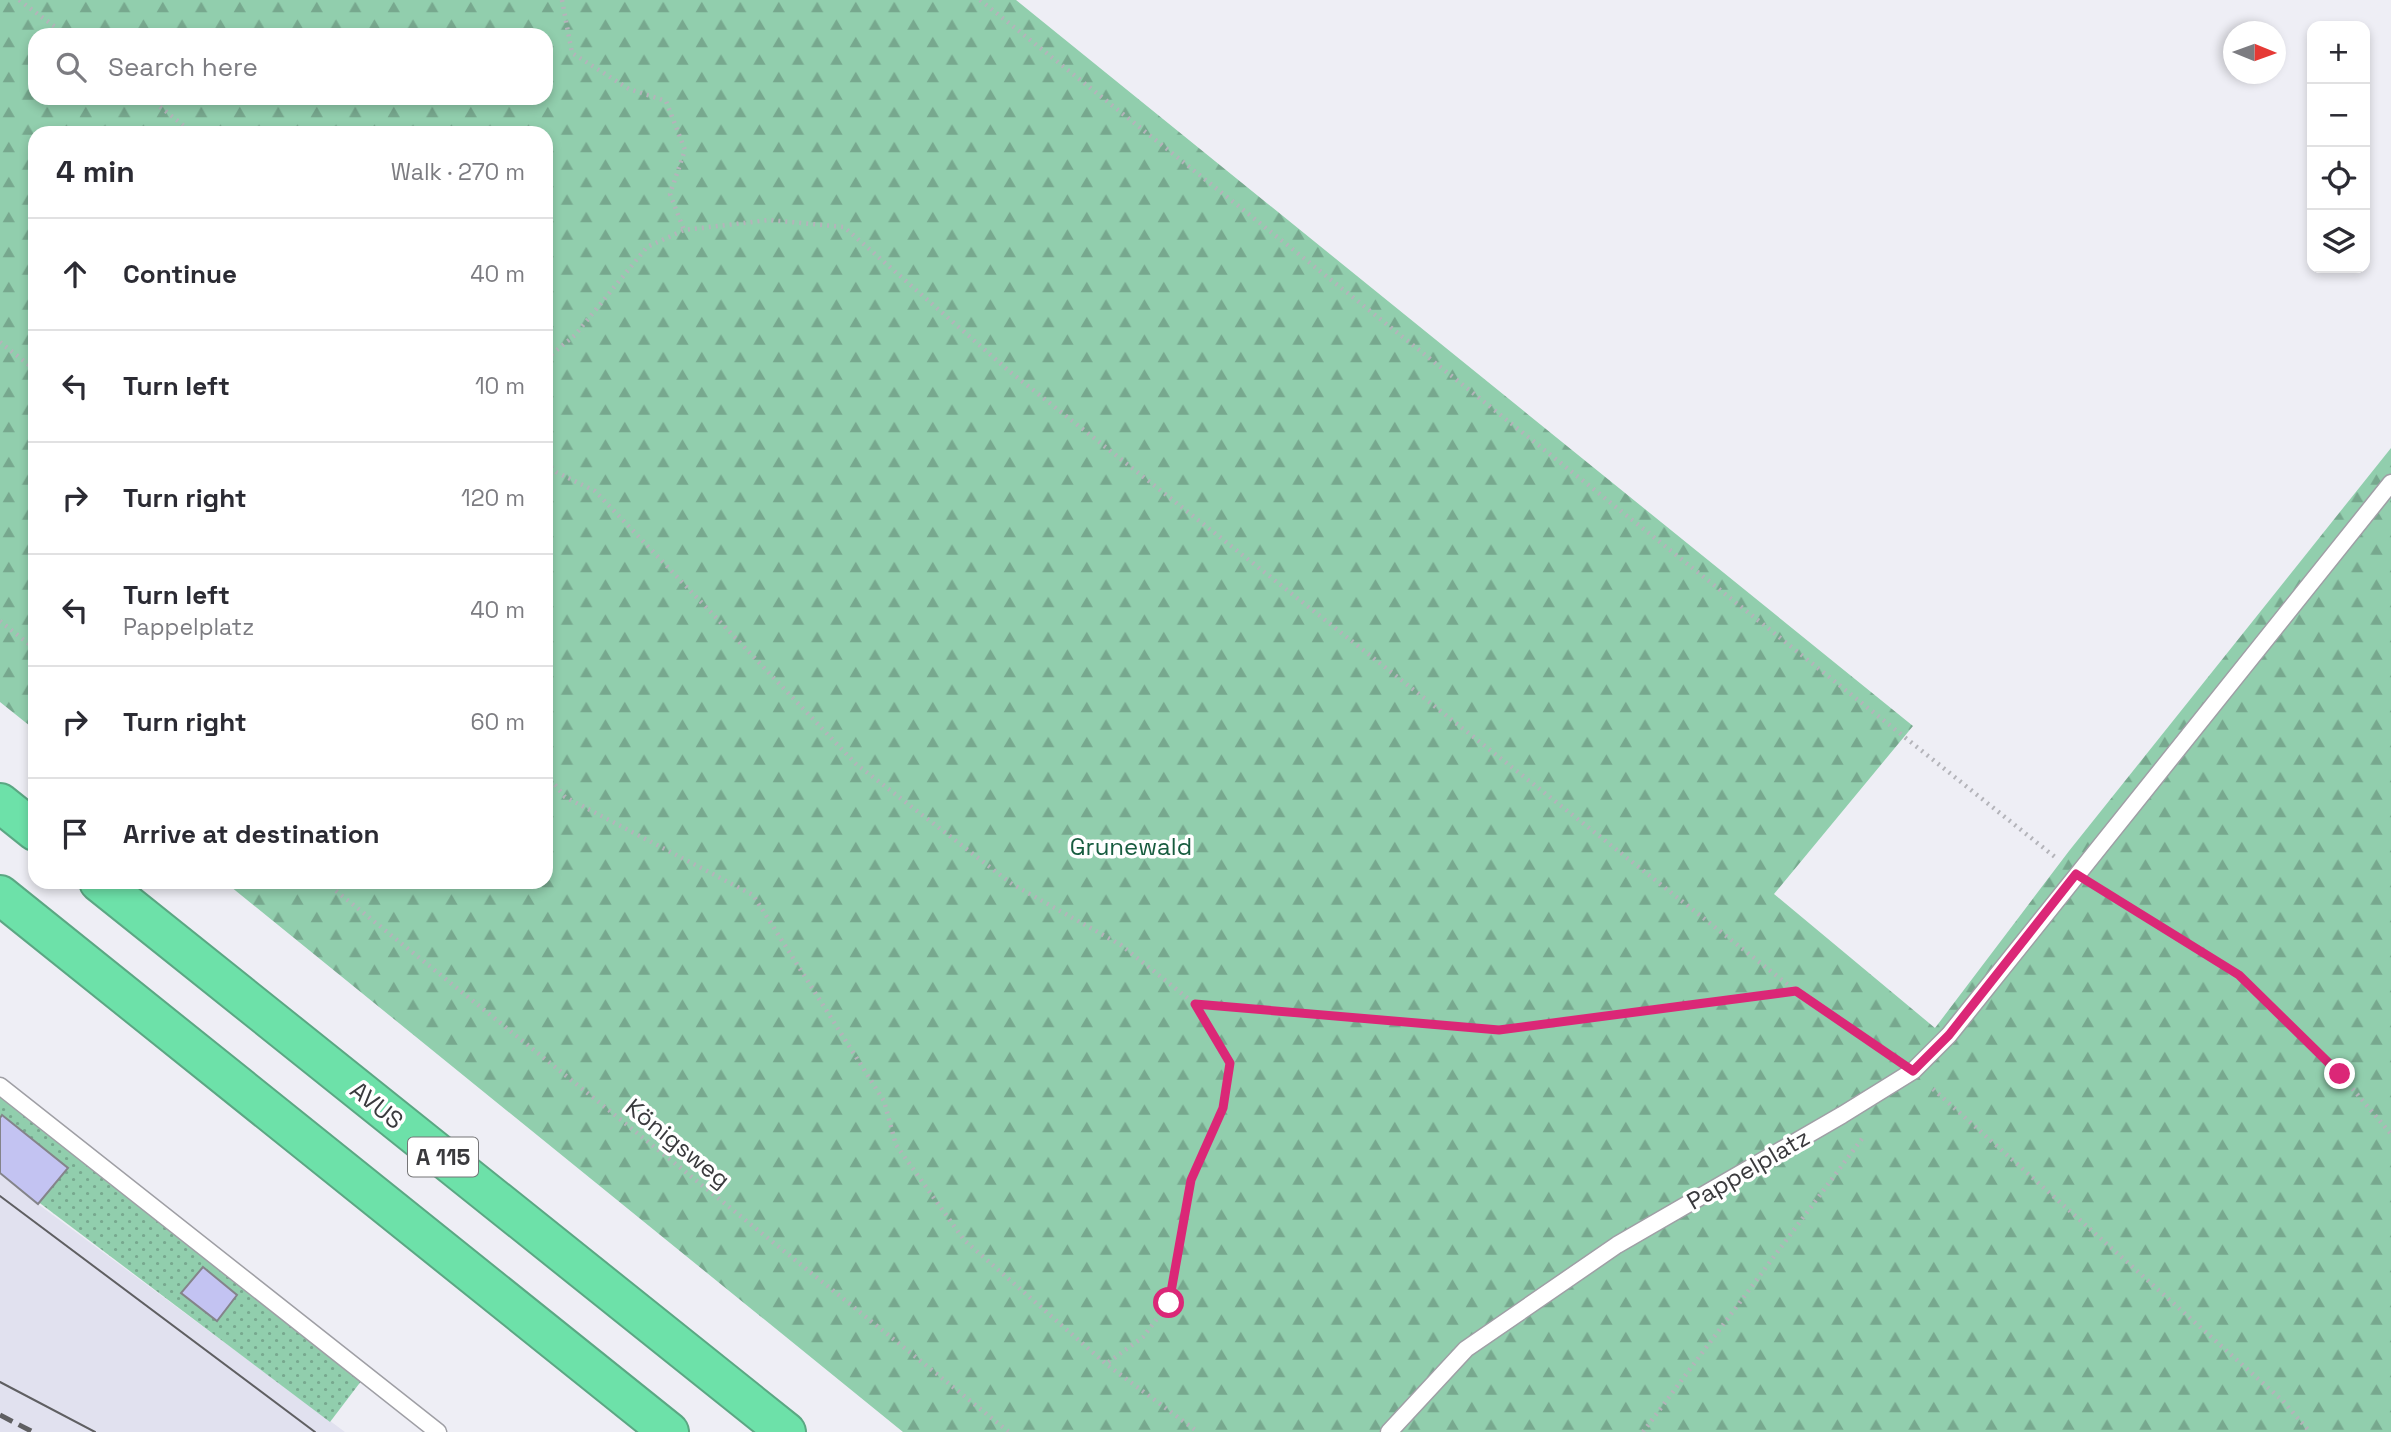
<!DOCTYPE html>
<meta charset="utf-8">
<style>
:root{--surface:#fff;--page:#f2f2f3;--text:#2b2b33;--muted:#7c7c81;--line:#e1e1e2}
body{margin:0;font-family:"Space Grotesk",sans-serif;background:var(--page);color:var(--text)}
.controls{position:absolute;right:21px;top:21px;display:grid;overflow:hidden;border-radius:14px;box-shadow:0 4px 10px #0003}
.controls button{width:63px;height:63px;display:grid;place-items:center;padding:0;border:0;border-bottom:2px solid var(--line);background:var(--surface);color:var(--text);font:35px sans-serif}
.compass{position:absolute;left:2223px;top:21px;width:63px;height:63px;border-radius:50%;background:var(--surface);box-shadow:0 4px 10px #0003;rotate:91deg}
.stop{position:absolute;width:21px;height:21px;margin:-16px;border:5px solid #db2777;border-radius:50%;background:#fff}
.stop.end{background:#db2777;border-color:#fff;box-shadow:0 2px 7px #0008}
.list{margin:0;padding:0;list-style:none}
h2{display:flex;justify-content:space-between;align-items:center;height:91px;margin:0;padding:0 28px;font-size:30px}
h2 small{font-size:23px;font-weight:400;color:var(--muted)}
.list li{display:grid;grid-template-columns:46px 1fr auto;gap:21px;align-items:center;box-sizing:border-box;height:112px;padding:0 28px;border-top:2px solid var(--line)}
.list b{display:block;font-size:26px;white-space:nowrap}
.list p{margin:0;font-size:23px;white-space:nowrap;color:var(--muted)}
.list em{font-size:23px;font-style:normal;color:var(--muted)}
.icon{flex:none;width:38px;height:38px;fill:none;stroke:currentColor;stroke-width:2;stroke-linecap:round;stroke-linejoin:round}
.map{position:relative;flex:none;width:2391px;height:1432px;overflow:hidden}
.search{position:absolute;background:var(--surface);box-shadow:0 4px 10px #0003;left:28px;top:28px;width:525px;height:77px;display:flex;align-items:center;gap:18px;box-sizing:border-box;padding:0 24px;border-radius:21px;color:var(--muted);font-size:26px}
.panel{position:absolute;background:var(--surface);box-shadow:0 4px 10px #0003;left:28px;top:126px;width:525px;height:763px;border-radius:21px}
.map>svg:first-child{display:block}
.built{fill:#e1e1ef}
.forest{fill:url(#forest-firs);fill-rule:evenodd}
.garden{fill:url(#garden-dots)}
.building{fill:#c3c3f2;stroke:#84848a;stroke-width:2}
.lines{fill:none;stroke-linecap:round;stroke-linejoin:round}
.lane-casing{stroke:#9f9fa5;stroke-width:19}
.highway-casing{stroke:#5ba783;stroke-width:42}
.path{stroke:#b4b4ba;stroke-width:4.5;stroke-dasharray:2 5;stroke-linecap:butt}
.lane{stroke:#fff;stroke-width:16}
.highway{stroke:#6de1a9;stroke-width:38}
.tram{stroke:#5f5f62;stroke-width:2}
.rail{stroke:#5f5f62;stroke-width:5;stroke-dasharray:14 7;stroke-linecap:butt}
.route{stroke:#db2777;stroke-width:9}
.labels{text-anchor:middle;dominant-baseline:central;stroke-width:7;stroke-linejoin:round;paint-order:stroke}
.shield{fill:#fff;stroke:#757577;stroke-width:2}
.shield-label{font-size:23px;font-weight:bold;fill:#3a3a3d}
.park-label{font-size:24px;fill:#175c3f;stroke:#fff}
.street-label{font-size:24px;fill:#3a3a3d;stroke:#fff}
</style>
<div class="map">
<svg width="2391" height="1432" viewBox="0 0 2391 1432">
<defs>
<pattern id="forest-firs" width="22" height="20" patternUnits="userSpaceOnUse" patternTransform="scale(1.75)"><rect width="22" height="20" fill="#91cead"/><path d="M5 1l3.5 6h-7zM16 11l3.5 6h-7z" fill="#77a88e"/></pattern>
<pattern id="garden-dots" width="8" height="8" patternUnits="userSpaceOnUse" patternTransform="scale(1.75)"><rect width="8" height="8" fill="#91cead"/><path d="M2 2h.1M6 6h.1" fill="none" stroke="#77a88e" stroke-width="1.8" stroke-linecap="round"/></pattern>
</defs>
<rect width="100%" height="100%" fill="#eeeef5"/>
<path class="built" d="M0,1173L38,1204L345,1432H0Z"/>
<path class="forest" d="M0,0H1016L1913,726L1774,894L1935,1028L2069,851L2391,448V1432H903L225,882H546V133H35V730L0,702ZM35,35H546V98H35Z"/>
<path class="garden" d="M0,1093L365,1376L330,1422L0,1173Z"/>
<path class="building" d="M2,1115L68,1168L38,1204L0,1173V1118Z
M203,1267L237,1295L217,1321L181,1293Z"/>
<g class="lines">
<g class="lane-casing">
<path id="lane" d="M0,1086L438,1432
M1389,1432L1466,1349L1617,1245L1842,1115L1913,1071L1949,1035L2391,483"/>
</g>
<g class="highway-casing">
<path id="highway" d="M0,803L35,831
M99,882L786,1432
M0,895L669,1432"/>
</g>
<path class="path" d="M19,0L66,35
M562,0L572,53L629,89L666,101L685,150L670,194L684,230
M980,0L2055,857
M149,98L193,133
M0,342L35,370
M546,359L575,335L647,247L684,230L769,220L844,227L1009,371L1796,991L1888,1053
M546,462L556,472L595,491L856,764L1012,884L1121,945L1195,1004L1230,1063L1223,1108L1191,1180L1169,1303L1143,1337L1106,1364
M0,621L35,649
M546,774L565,797L753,895L884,1101L896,1145L964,1240L1106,1364L1198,1432
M325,882L1009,1432
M2102,890L2239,975L2340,1074L2391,1134
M1195,1004L1499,1030L1795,991
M1933,1089L2283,1401L2310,1432
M1643,1432L1864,1136"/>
<use href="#lane" class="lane"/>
<use href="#highway" class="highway"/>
<path class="tram" d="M0,1196L315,1432
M0,1382L95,1432"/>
<path class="rail" d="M0,1415L33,1432"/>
</g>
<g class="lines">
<path class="route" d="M1169,1303L1191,1180L1223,1108L1230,1063L1195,1004L1499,1030L1796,991L1913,1071L1949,1035L2076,874L2239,975L2340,1074"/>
</g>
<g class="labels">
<rect class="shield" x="408" y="1137.5" width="70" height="39" rx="5"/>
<g class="shield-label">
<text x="443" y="1157">A 115</text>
</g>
<g class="park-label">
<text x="1131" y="846">Grunewald</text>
</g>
<g class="street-label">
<text transform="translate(377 1105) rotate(39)">AVUS</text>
<text transform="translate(678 1143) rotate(39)">Königsweg</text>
<text transform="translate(1748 1169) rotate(-30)">Pappelplatz</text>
</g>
</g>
</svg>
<div class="controls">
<button>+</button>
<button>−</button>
<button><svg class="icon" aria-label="locate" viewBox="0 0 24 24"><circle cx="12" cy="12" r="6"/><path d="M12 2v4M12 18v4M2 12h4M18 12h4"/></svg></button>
<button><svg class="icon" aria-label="layers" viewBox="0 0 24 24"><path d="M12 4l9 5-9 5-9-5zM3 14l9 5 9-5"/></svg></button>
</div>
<svg class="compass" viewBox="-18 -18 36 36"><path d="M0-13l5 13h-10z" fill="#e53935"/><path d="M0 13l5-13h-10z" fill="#7c7c81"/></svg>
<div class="stop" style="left:1169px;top:1303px"></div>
<div class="stop end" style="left:2340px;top:1074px"></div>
<div class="search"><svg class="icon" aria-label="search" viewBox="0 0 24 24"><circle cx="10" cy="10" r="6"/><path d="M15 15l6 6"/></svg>Search here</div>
<section class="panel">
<h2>4 min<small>Walk · 270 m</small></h2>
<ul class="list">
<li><svg class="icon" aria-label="ahead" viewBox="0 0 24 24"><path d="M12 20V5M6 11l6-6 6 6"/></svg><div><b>Continue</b></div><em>40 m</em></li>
<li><svg class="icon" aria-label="left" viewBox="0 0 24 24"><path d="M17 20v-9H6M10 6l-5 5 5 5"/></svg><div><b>Turn left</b></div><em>10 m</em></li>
<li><svg class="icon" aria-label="right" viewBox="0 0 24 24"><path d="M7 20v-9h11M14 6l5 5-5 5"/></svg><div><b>Turn right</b></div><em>120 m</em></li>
<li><svg class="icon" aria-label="left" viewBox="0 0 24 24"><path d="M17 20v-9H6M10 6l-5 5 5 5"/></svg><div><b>Turn left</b><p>Pappelplatz</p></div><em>40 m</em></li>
<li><svg class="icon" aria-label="right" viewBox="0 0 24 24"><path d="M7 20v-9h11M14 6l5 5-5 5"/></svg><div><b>Turn right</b></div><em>60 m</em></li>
<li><svg class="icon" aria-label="arrive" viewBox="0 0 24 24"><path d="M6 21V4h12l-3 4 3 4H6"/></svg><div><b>Arrive at destination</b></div></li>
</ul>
</section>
</div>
